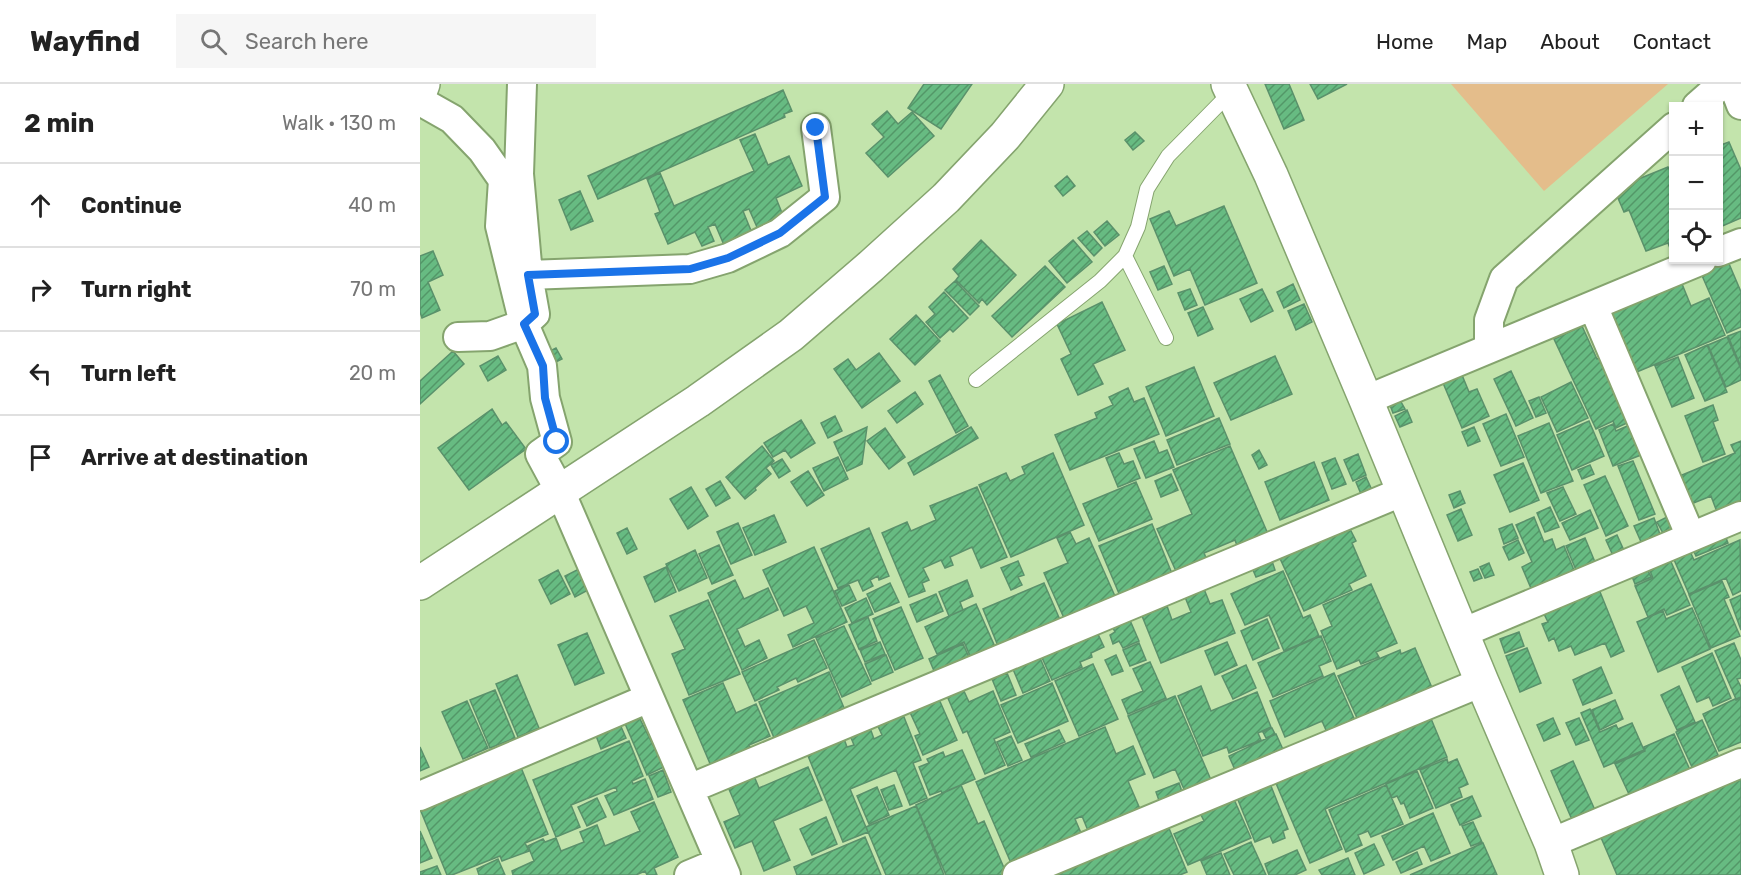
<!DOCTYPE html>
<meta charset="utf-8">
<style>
:root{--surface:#fff;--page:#f6f6f6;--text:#222;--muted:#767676;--line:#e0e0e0}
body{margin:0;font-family:Rubik,sans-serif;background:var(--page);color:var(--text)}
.controls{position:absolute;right:18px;top:18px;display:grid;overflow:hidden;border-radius:0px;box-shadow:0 2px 4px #0004}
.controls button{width:54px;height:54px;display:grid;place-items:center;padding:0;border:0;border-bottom:2px solid var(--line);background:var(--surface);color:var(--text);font:30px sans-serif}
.stop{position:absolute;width:18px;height:18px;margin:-14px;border:4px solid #1a73e8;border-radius:50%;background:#fff}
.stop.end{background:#1a73e8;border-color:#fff;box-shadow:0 2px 6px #0008}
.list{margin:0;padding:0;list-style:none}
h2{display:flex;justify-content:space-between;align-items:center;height:78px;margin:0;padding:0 24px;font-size:26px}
h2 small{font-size:20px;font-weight:400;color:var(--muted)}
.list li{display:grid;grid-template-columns:39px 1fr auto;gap:18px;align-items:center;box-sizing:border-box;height:84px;padding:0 24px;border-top:2px solid var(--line)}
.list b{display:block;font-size:22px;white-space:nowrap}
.list em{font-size:20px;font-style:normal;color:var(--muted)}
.icon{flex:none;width:33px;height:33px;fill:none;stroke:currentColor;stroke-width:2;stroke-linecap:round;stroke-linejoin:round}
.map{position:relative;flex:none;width:1321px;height:791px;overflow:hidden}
header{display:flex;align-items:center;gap:36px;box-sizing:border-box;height:84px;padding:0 30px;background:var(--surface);border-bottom:2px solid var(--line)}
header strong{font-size:28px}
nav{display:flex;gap:33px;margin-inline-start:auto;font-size:21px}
.search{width:420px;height:54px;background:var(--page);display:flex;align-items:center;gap:15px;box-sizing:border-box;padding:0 21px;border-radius:0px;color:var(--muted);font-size:22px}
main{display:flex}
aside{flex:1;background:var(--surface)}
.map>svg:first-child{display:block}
.green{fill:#e4bd8b}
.building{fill:url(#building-hatch);stroke:#5a916b;stroke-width:1.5}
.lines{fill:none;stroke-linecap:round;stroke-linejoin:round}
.lane-casing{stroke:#85a46e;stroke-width:16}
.street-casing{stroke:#85a46e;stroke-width:32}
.secondary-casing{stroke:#85a46e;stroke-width:36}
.lane{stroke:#fff;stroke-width:14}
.street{stroke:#fff;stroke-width:28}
.secondary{stroke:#fff;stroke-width:33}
.route{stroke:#1a73e8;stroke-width:8}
</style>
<header>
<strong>Wayfind</strong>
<div class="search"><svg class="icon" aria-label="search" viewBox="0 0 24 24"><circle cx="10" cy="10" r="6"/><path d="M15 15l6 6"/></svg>Search here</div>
<nav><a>Home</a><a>Map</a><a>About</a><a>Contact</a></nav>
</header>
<main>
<aside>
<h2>2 min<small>Walk · 130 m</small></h2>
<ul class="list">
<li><svg class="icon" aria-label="ahead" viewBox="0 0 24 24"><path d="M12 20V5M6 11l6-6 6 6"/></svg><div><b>Continue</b></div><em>40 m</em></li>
<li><svg class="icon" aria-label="right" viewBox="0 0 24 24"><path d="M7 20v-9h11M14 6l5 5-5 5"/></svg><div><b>Turn right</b></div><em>70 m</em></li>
<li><svg class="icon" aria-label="left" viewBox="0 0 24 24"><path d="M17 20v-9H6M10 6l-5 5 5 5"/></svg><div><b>Turn left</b></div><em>20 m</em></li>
<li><svg class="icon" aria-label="arrive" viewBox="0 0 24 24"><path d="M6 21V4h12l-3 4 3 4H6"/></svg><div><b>Arrive at destination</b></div></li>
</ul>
</aside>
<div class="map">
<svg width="1321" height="791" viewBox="0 0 1321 791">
<defs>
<pattern id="building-hatch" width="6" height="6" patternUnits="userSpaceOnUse" patternTransform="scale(1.5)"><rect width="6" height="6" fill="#67bb82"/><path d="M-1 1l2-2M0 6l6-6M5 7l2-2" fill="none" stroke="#539768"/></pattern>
</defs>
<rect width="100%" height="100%" fill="#c3e4ac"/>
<path class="green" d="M1031,0H1248L1124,107Z"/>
<path class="building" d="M504,0H552L521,45L488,24Z
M845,0H869L884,36L864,45Z
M890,0H927L898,15Z
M363,6L372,27L364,30L365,33L178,115L168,92Z
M467,27L478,40L492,28L514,52L468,93L446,69L464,53L452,40Z
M715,48L724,57L713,66L705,56Z
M335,50L348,81L369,72L382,102L356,114L366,139L340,150L329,125L323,127L332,149L304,161L295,140L288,143L294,157L282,162L275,148L248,160L235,130L240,128L227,95L240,89L254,122L334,87L320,56Z
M1309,58L1321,86V134L1300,143L1298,139V62Z
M1248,83L1254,95L1253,172L1248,159L1226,167L1209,126L1204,128L1194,105Z
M647,92L655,102L643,112L635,102Z
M160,107L173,137L151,146L139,116Z
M804,122L837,199L785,221L770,185L754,192L730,135L749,127L756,142Z
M687,137L699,151L685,162L674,148Z
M667,147L682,164L674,172L658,154Z
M561,156L596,191L567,221L562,215L559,219L536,196L539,192L533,185Z
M653,156L672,178L647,199L629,177Z
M13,167L23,191L8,198L20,226L2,234L0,228V172Z
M1307,175L1321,208V243L1307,249L1280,187Z
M625,182L645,203L592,253L572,232Z
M744,182L752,200L738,206L730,188Z
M1260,195L1271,222L1289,214L1305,251L1212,290L1185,227L1214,220L1235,211L1233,206Z
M535,197L559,222L550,231L525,206Z
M873,200L880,216L864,224L857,208Z
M770,205L777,221L765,226L758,209Z
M842,205L853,227L831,238L820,215Z
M524,208L548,234L533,248L530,245L520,254L506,238L515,230L509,223Z
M682,218L705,266L673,280L683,300L658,311L641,275L651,270L637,240Z
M884,220L892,238L876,246L868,227Z
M783,223L793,245L778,252L768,229Z
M496,231L520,257L495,281L470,255Z
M1162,242L1177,275L1186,271L1216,335L1196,344L1193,337L1176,345L1134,255Z
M1321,247V283L1308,252Z
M1307,253L1321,285V296L1306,303L1288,261Z
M1287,261L1307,308L1285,317L1265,271Z
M136,264L142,275L126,283L120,272Z
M33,267L44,280L0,320V297Z
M459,269L480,297L442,324L414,285L428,275L436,286Z
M78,272L86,286L68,297L60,282Z
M855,272L872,310L811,336L794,299Z
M1258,273L1274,314L1252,323L1235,282Z
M774,283L794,332L746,352L726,303Z
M1091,287L1113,334L1096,342L1074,295Z
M520,291L548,342L536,349L509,297Z
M1042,291L1049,308L1057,305L1069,332L1042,344L1023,299Z
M1151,298L1168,334L1137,348L1121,313Z
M708,304L714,318L724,314L739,350L650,386L635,351L677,334L675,329L693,321L689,313Z
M495,308L503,320L477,339L468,327Z
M1119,313L1126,329L1116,333L1109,317Z
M980,316L985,325L973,329L970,321Z
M1293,321L1298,336L1293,338L1305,370L1283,378L1265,332Z
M72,325L82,341L86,338L106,365L49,406L18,364Z
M987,326L992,338L980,343L975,332Z
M1086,330L1104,373L1081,382L1063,340Z
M415,332L422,347L408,354L401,339Z
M799,334L810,360L757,381L747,356Z
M381,336L395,359L371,374L365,366L353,373L344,359Z
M1169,337L1184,372L1152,386L1137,351Z
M1129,339L1153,397L1121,409L1098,352Z
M1214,339L1226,369L1193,382L1179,346L1193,340L1196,347Z
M447,343L442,380L427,387L414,358Z
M551,343L558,354L494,391L488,379Z
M1054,343L1060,357L1048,362L1042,348Z
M465,344L485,373L469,385L447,357Z
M734,357L739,369L747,366L754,383L726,394L714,365Z
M1321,357V419L1297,428L1291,412L1266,422L1255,394L1315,369L1311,361Z
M342,362L354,377L346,384L351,390L335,404L336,406L325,415L306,393Z
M810,362L851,457L820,470L815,456L784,469L790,483L760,496L737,445L772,430L753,386Z
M839,366L847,381L839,385L832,371Z
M633,369L664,441L591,473L559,401L586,389L590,397L605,390L602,383Z
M699,369L704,380L713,377L720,394L698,403L686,374Z
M938,370L946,391L933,397L924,376Z
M418,373L428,395L404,407L393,384Z
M915,374L926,400L912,405L902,379Z
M362,375L370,387L359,394L351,381Z
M1213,377L1235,430L1219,436L1198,382Z
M894,378L909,416L860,436L845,398Z
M1103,379L1119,416L1090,428L1074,391Z
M1170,381L1174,390L1162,395L1158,386Z
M388,387L404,411L387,422L371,398Z
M751,390L758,406L741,413L735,397Z
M1185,392L1208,442L1186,452L1164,401Z
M946,393L952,406L941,410L936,398Z
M300,397L310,414L296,422L286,405Z
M716,398L732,435L679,457L663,420Z
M271,403L288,432L268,445L250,415Z
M557,403L587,473L561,484L552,463L530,473L533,481L525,484L521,476L503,484L509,496L502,499L505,507L489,513L462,449L487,438L491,447L516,436L510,422Z
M1143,403L1156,430L1140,437L1127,409Z
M1040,407L1045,419L1034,424L1029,411Z
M1130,423L1139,443L1125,448L1117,429Z
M1041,425L1052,451L1038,457L1027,431Z
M1170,426L1178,444L1150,456L1142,439Z
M1253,430L1259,443L1244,451L1237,438Z
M354,431L366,458L335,471L323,444Z
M1114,433L1124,458L1132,455L1136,466L1144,462L1156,491L1113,509L1102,483L1112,478L1096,441Z
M1234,434L1241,453L1222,460L1214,442Z
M318,439L332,471L311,480L297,448Z
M927,439L936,457L932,459L946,492L929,500L932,506L884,527L858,470Z
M732,440L755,497L703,519L679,462Z
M1092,440L1098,454L1084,460L1079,445Z
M207,444L217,465L207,470L197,449Z
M449,444L469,492L459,496L458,492L450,496L453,502L443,507L438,496L418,504L401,465Z
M1303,446L1308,459L1276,472L1270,459Z
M650,448L656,460L669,454L699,521L648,543L624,489L648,479L637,454Z
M1197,451L1206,471L1195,476L1186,456Z
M1165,454L1175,478L1156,486L1146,462Z
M1098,456L1104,469L1089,476L1083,463Z
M1320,456L1321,507L1313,511L1306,494L1269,510L1252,471L1268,463L1274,476Z
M299,461L313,491L292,500L279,470Z
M394,463L427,538L373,563L368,551L394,539L386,522L364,532L343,486Z
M275,466L287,494L259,507L246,480Z
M850,471L855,486L836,493L830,479Z
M1248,471L1270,521L1247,531L1244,525L1228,533L1215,502L1233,494L1227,480Z
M598,477L604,491L598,493L602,501L591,506L581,484Z
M1224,478L1231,493L1215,500L1209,485Z
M1069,479L1074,491L1065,494L1060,483Z
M246,483L256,508L235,518L224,493Z
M159,485L170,505L155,513L145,492Z
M1058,485L1062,494L1054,497L1050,488Z
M138,486L150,510L131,520L119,496Z
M863,487L883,534L890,531L899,552L864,567L849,531L825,541L811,510Z
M315,496L324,515L348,504L358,526L317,545L325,563L339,556L347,574L322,586L288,509Z
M547,496L553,512L540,518L543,526L529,532L519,508Z
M1302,497L1309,513L1304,515L1320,552L1291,564L1269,511Z
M1176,498L1204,567L1191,573L1185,559L1155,571L1151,562L1139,567L1134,554L1129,557L1122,540L1128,538L1122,526Z
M470,499L479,518L455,528L447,510Z
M624,499L644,545L582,572L563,525Z
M951,500L977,559L956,568L959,573L941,580L939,576L917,585L901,547L912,542L903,521Z
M429,501L436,516L422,522L415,507Z
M784,505L790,520L802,516L815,549L741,579L722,532L747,522L752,536L771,528L765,513Z
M516,510L523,527L497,538L490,521Z
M1321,511V546L1310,516Z
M446,514L453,530L432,539L425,524Z
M288,516L320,590L269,611L252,570L265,565L250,532Z
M556,520L579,572L555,583L544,558L517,570L505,543Z
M481,523L503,574L475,586L453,535Z
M1272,524L1290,565L1238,588L1217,538L1243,527L1246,535Z
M448,533L457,557L439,565L429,541Z
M709,534L719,557L703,564L699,557L693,560L690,551L695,548L692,542Z
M847,535L859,564L833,576L821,547Z
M424,542L451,600L422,613L396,554Z
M676,546L684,563L671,569L672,573L660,578L662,583L632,596L619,567Z
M1099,548L1104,562L1085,569L1080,555Z
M167,549L184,589L155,601L138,561Z
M901,552L911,577L899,582L903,592L853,613L838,579Z
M394,556L407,584L378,598L376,594L357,603L359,606L335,617L322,588Z
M460,558L465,570L445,578L440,566Z
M807,558L817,581L795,591L785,567Z
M719,559L726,576L710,582L703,566Z
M1314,559L1321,576V594L1317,595L1321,603V613L1316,615L1295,567Z
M543,560L554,584L519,599L509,575Z
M995,564L1016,613L942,645L918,592L980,566L981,570Z
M1107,564L1121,599L1100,608L1086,572Z
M617,567L630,597L603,609L590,578Z
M1292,569L1311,614L1293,622L1289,613L1277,618L1262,583Z
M466,571L473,588L452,597L445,580Z
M696,571L703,587L692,591L685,576Z
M730,578L746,614L708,630L702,616L723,607L713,585Z
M673,580L698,635L659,652L635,597Z
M826,581L836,604L813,615L802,592Z
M1181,583L1192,609L1163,621L1153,596Z
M409,588L427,631L357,661L339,618Z
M587,589L596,611L581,617L572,595Z
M914,589L937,641L909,653L902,637L865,653L850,617Z
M97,591L119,644L98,653L76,600Z
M303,599L316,629L336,620L350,652L329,661L334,672L294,689L263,616Z
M632,599L648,637L598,659L581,621Z
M781,602L791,627L837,608L851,643L838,649L841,656L809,669L807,663L783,672L758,612Z
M1259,602L1275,638L1257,646L1241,611Z
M543,605L549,618L573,607L590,648L574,655L585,681L565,690L547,647L543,649L527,612Z
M75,606L95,654L70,664L50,616Z
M755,612L794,703L768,714L755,685L734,694L708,632Z
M518,613L537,656L503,671L495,652L500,650L489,626Z
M1321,614V658L1299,667L1283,630L1315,615L1316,616Z
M1195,616L1203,635L1180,646L1172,626Z
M47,617L68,664L43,675L22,628Z
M1007,625L1027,673L905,725L922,765L890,779L852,690Z
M1170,625L1180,648L1196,641L1198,645L1212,639L1224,666L1184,683L1161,629Z
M482,628L501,676L493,679L507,714L490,721L476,686L430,705L448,748L423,758L386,667L423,652L427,663L434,661L429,649L449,641L454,655L462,651L456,638Z
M217,629L244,683L227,691L203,635Z
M196,631L206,654L181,665L172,641Z
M1133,634L1140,650L1124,657L1117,641Z
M1159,634L1169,656L1156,661L1146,639Z
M1282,636L1298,671L1285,678L1290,689L1277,694L1256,648Z
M685,643L696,670L713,662L725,690L708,697L723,732L671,754L662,732L655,735L661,749L650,753L653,761L594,786L556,698Z
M852,644L855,650L846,654L843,648Z
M639,646L645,658L611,673L605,660Z
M856,650L866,672L818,693L809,672Z
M1254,650L1274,695L1214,721L1195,680L1225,667L1224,663Z
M591,652L602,676L588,682L577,658Z
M209,657L223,692L212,697L213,700L225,695L233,715L194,731L185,712L197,707L196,703L151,721L160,743L136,753L113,696Z
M0,663L9,683L0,687Z
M542,666L555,695L522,709L521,707L510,711L499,683L509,679L507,675L523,668L525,673Z
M1027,675L1028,679L1037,675L1048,700L1039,704L1042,713L1016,724L1000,686Z
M1153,677L1179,735L1156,745L1131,687Z
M100,681L128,750L105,759L109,767L82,777L80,772L32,791H27L0,725Z
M388,683L402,716L353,737L370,776L344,787L332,757L315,764L304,738L320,731L308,703L334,692L339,704Z
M243,686L251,708L238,713L229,692Z
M997,687L1013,724L990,734L984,719L981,720L977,712L972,714L966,700Z
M1321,689V791H1197L1179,749Z
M849,697L868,745L863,747L865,754L853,759L850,752L835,758L816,711Z
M759,699L765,716L742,725L736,708Z
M474,701L482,722L469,726L461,706Z
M541,701L558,740L564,737L587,791H526L496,721Z
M966,701L983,740L951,753L948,747L938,751L942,761L926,768L909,726Z
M457,703L469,731L449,740L437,712Z
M1052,712L1061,732L1040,741L1031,721Z
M813,713L831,754L768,781L754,750L784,737L779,727Z
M177,714L186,733L167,742L158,723Z
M234,718L258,773L234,784L237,791H227L225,787L216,791H93L92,787L114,777L108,762L123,755L125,758L136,754L141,767L164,758L160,748L177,741L185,762L220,747L211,728Z
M496,722L524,791H466L446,743Z
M1013,729L1030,769L1011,777L1004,762L973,776L962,752Z
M744,732L767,788L760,791H621Z
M406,733L417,760L392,771L380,745Z
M1053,738L1062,758L1051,762L1042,742Z
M0,747L12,774L0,779Z
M445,753L461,791H377L374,783Z
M831,758L846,791H814L804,770Z
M1063,759L1077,791H990Z
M954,760L964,781L944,790L935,769Z
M877,766L886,786L875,791H849L845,780Z
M997,768L1002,780L981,789L976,778Z
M801,769L810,791H787L781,777Z
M928,774L935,791H902L899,786Z
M78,775L85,791H59L57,785Z
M17,782L21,791H0V788Z"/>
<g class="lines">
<g class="lane-casing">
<path id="lane" d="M705,172L746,254
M556,296L680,197L705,172L718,143L727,105L748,72L812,7"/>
</g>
<g class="street-casing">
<path id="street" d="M1313,0L1321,21
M0,17L32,35L62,66L83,96L80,142L104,240L122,282L125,314L137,358L120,370L140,407L306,791
M1277,22L1302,0
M1298,168L1321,159
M108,191L270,185L308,174L360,149L405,113L396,44
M1173,222L1271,453
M38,253L70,252L104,240L115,230L108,191L99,90L102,0
M1069,264V236L1084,195L1254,43
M946,316L1282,176
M1042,549L1321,432
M269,705L984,407
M0,712L229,614
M1131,759L1321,679
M269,791L300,778
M597,791L1062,598"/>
</g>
<g class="secondary-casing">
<path id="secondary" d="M808,0L851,91L946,316L1062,598L1131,759L1142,791
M0,8L3,0
M0,499L278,317L371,251L451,182L526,114L585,52L627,0"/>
</g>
<use href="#lane" class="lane"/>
<use href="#street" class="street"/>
<use href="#secondary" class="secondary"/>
</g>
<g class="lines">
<path class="route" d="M137,358L125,314L123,282L104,240L115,230L108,191L270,185L308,174L360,149L405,113L396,44"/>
</g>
</svg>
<div class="controls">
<button>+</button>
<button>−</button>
<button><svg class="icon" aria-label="locate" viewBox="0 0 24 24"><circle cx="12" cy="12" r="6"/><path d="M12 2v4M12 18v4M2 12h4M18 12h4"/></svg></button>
</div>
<div class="stop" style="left:137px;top:358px"></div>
<div class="stop end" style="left:396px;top:44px"></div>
</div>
</main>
